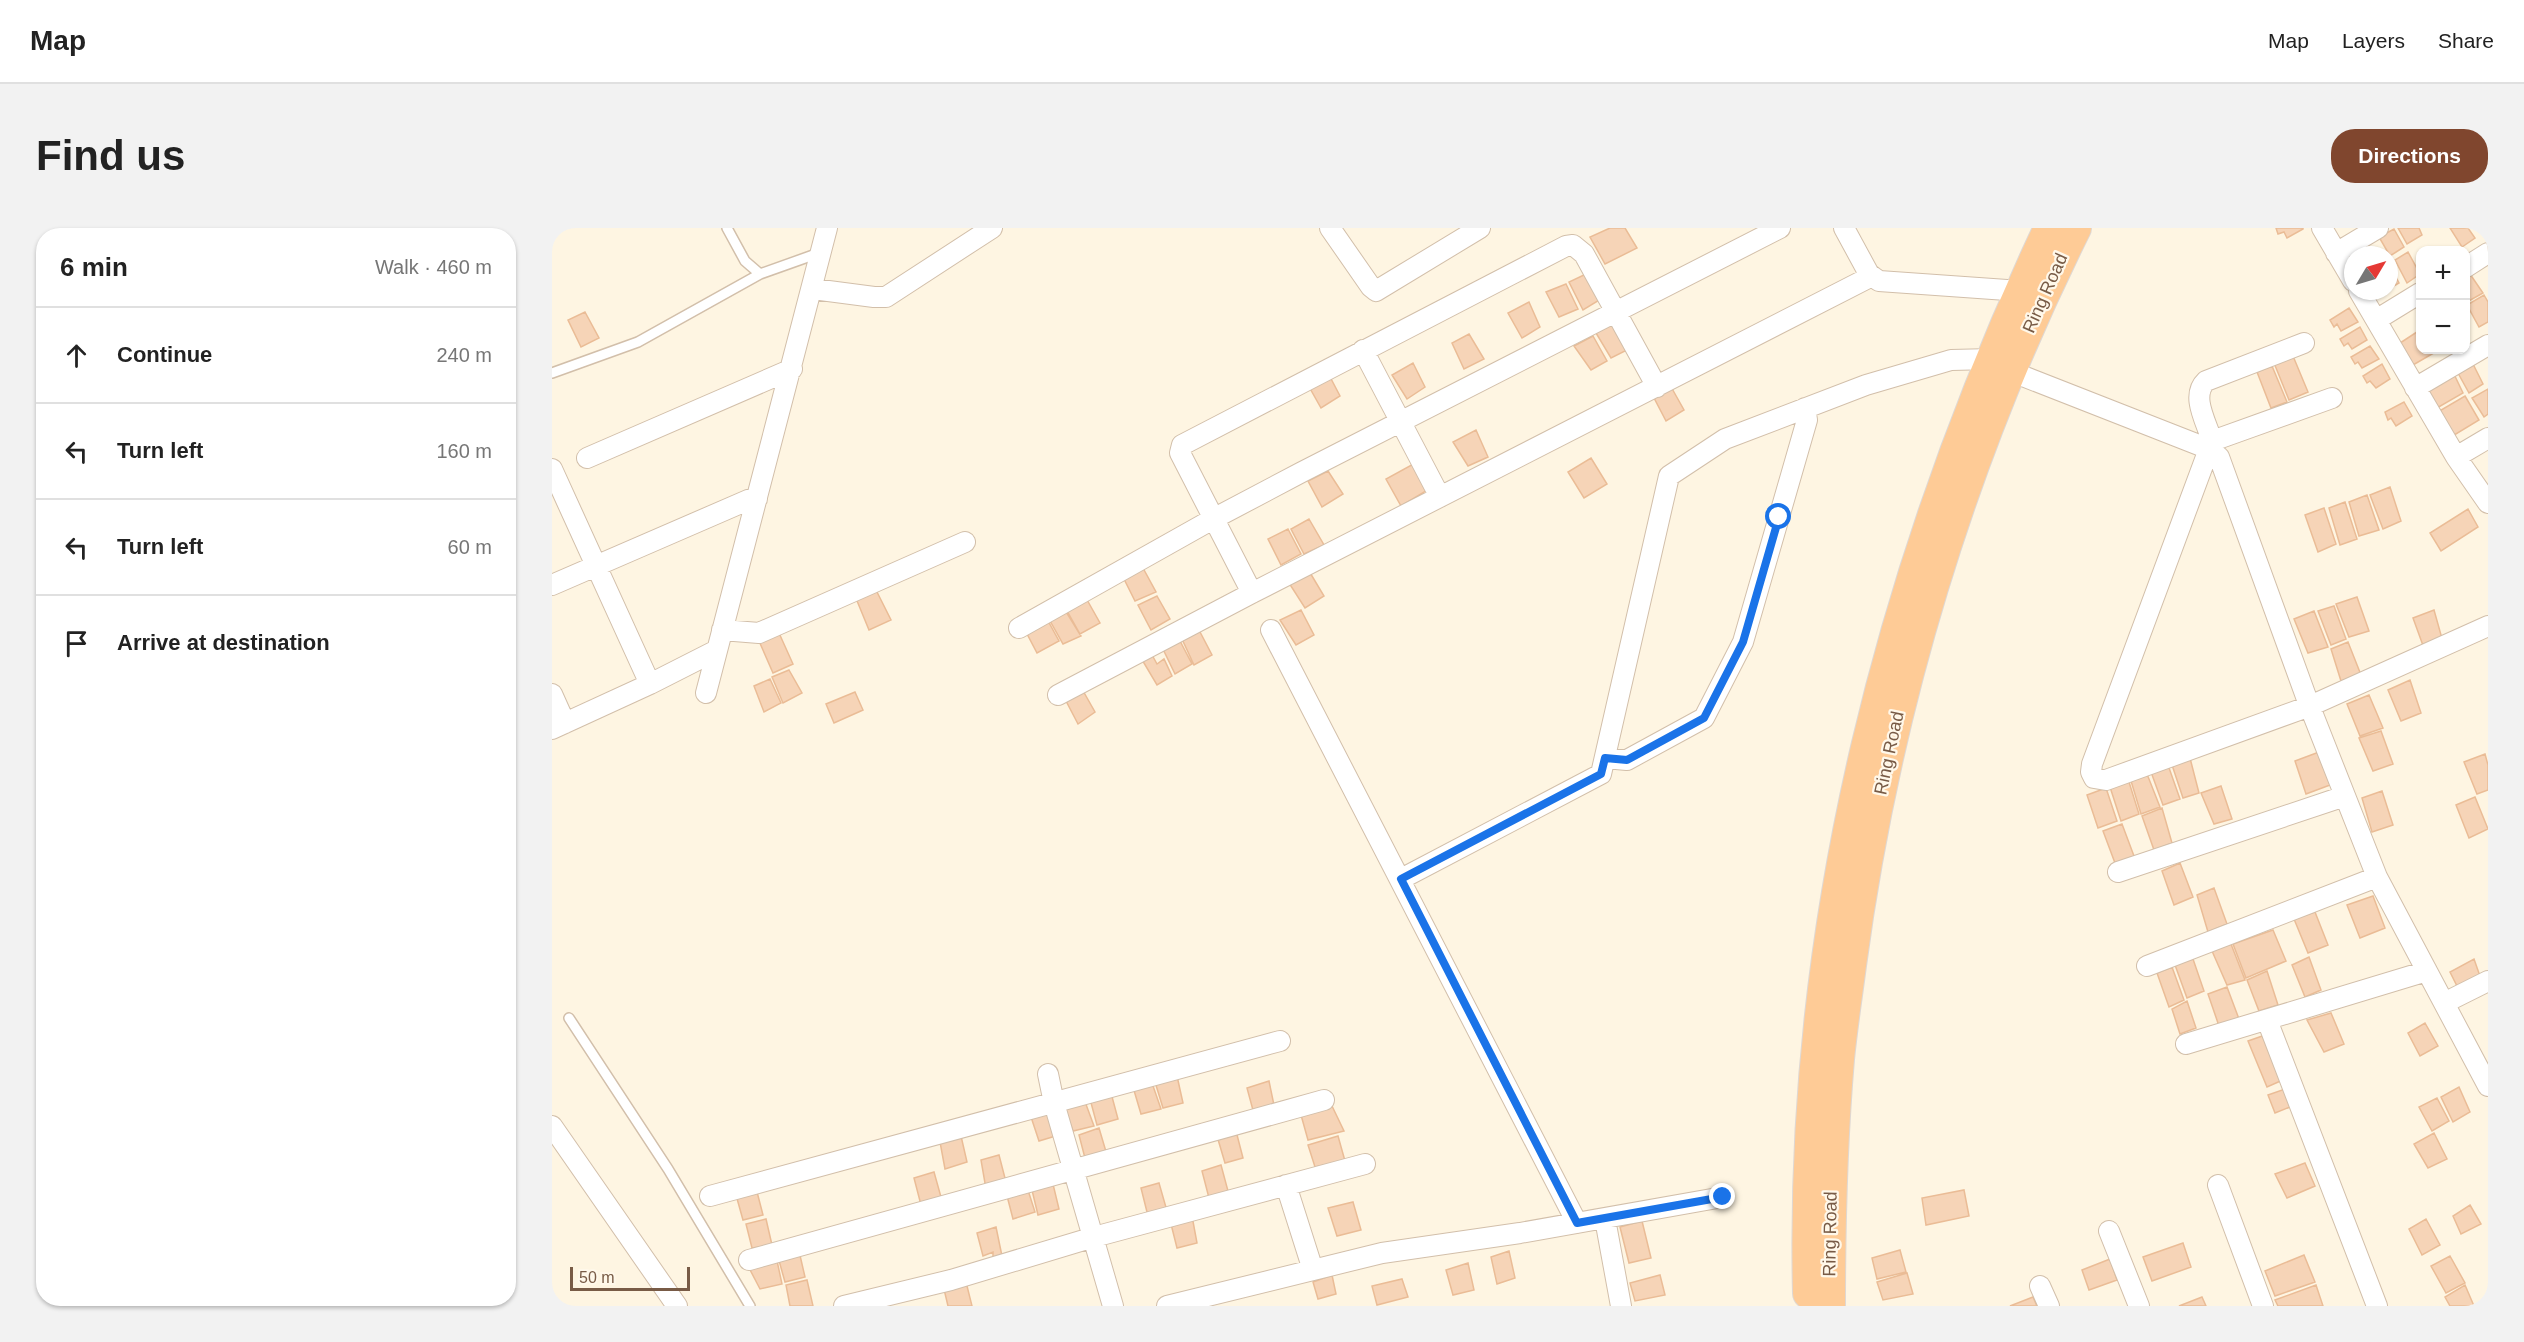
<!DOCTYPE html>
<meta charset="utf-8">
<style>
:root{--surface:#fff;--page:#f2f2f2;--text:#222;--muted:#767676;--line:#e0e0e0;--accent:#80462e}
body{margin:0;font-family:Arial,sans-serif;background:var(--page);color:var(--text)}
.controls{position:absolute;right:18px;top:18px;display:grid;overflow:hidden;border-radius:12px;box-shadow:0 2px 4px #0004}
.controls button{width:54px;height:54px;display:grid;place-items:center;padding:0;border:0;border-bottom:2px solid var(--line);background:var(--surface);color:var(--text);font:30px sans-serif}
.compass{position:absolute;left:1792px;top:18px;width:54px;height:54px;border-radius:50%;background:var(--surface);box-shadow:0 2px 4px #0004;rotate:52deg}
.scale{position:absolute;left:18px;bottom:15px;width:120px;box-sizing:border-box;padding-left:6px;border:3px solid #785b46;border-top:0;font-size:16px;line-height:21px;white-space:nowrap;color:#785b46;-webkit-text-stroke:4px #fff8ea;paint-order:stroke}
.stop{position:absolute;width:18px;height:18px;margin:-14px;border:4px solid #1a73e8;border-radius:50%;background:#fff}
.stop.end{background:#1a73e8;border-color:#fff;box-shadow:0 2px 6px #0008}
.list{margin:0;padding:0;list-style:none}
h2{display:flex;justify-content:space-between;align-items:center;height:78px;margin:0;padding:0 24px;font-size:26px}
h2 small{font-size:20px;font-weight:400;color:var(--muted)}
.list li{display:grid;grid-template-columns:39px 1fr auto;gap:18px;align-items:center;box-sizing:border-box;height:96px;padding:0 24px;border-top:2px solid var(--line)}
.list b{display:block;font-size:22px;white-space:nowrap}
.list em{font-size:20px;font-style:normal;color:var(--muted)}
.icon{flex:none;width:33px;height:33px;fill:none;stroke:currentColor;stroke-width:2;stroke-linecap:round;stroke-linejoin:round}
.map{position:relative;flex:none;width:1936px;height:1078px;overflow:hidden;border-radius:24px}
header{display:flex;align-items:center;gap:36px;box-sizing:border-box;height:84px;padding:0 30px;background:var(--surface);border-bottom:2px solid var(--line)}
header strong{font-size:28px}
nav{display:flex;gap:33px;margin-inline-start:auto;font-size:21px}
.intro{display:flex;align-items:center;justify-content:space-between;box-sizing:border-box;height:144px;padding:0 36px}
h1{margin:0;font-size:42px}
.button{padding:15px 27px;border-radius:24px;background:var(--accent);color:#fff;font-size:21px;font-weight:700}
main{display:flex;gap:36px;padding:0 36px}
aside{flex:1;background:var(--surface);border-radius:24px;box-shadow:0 2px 4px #0004}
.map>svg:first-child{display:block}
.building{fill:#f6d4b7;stroke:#eabc96;stroke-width:1.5}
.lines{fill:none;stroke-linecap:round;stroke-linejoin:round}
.service-casing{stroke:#d2bfaa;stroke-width:12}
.minor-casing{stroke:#d2bfaa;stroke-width:22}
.trunk-casing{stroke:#dfd8d3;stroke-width:34}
.service{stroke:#fff;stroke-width:9}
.minor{stroke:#fff;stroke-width:20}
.trunk{stroke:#fecb96;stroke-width:32}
.route{stroke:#1a73e8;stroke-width:8}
.labels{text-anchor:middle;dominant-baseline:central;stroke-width:4.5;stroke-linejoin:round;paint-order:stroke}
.street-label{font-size:18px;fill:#785b46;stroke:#fff8ea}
</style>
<header>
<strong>Map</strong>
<nav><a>Map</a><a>Layers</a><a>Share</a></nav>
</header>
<div class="intro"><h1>Find us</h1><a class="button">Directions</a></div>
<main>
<aside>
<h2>6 min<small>Walk · 460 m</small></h2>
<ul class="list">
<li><svg class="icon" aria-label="ahead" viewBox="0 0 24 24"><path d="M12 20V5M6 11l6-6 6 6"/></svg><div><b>Continue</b></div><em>240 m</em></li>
<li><svg class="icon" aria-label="left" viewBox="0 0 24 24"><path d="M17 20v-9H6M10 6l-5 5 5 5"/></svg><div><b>Turn left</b></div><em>160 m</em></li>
<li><svg class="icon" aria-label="left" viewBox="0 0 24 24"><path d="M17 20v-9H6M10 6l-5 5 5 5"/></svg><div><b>Turn left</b></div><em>60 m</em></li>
<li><svg class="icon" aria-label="arrive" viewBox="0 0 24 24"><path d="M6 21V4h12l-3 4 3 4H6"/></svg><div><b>Arrive at destination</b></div></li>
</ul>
</aside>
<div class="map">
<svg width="1936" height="1078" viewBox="0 0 1936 1078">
<rect width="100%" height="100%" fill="#fef5e2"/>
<path class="building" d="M1058,0H1073L1085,20L1053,36L1038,9Z
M1724,0H1751V1L1735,10L1732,4L1726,6Z
M1846,0H1867L1870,7L1855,16Z
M1898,0H1916L1923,10L1910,19Z
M1842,1L1852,19L1838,28L1827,9Z
M1856,24L1868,46L1855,55L1843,32Z
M1837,36L1847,55L1837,61Z
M1036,45L1049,71L1031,82L1017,54Z
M1918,46L1931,65L1915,74L1914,49Z
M1014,56L1026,81L1007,89L994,64Z
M1932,67L1936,74V94L1927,99L1915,77Z
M977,74L988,99L970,110L956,85Z
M1797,80L1806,94L1789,103L1785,96L1782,99L1778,92Z
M33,84L47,110L29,119L16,92Z
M1062,95L1077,121L1059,130L1044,105Z
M1808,99L1815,112L1800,121L1796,115L1792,118L1788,111Z
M1868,102V122H1887L1861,137L1845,117Z
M917,106L932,131L912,141L900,115Z
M1041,108L1055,133L1039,142L1022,118Z
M1818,118L1827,131L1810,140L1806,134L1803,136L1799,129Z
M1741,128L1756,164L1737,172L1722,135Z
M861,135L873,159L855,171L840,147Z
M1830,136L1838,151L1824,160L1818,153L1815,155L1811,148Z
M1921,136L1931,156L1917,165L1906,145Z
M1720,138L1735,174L1719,180L1705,144Z
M1900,142L1911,165L1885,180L1872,157Z
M776,145L788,168L769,180L755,155Z
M1118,157L1132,182L1114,193L1100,166Z
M1936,161V186L1932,189L1920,170Z
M1913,168L1927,192L1899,209L1884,185Z
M1852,174L1860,188L1844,198L1839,190L1836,192L1833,184Z
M924,202L936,229L916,238L901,214Z
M1039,230L1055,256L1032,270L1016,244Z
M865,234L879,260L849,278L834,251Z
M776,243L791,266L770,279L756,253Z
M1838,259L1849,293L1831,301L1818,267Z
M1815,267L1827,302L1807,308L1797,274Z
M1793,274L1805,311L1788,317L1777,280Z
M1772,280L1784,316L1766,324L1753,287Z
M1916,281L1926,299L1889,323L1878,305Z
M757,291L772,317L752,326L739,301Z
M736,301L749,326L729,337L716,311Z
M591,340L604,364L583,373L572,351Z
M757,343L772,368L753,380L737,355Z
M323,360L339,392L317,402L303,368Z
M605,368L618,391L599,402L586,377Z
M1805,369L1817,403L1797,409L1784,376Z
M534,370L548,395L528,406L514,381Z
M1782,378L1794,411L1779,417L1766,383Z
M513,382L529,408L511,416L497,391Z
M749,382L762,407L744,417L728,392Z
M1882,382L1891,414L1873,423L1861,390Z
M1762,383L1776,419L1756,425L1742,391Z
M495,391L507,413L485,425L473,402Z
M647,402L660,427L642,437L630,411Z
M227,405L241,436L221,445L207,413Z
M627,411L640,436L623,446L610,419Z
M1796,414L1809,447L1789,453L1779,421Z
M599,425L605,436L612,431L620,448L605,457L589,430Z
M237,442L250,465L231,475L220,449Z
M218,451L229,475L212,484L202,458Z
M1858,452L1869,485L1849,493L1836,462Z
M530,461L543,484L526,496L513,471Z
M303,464L311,482L282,495L274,476Z
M1817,467L1831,500L1808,508L1795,476Z
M1829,503L1841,536L1821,543L1807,510Z
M1767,524L1778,557L1754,566L1743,533Z
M1933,526L1936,537V562L1925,566L1912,534Z
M1638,530L1647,565L1631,570L1620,537Z
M1616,537L1628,571L1611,577L1599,544Z
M1595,546L1608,579L1589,586L1579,553Z
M1577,554L1587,586L1569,593L1558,559Z
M1669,558L1680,591L1662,596L1649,565Z
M1554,560L1565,593L1546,600L1535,567Z
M1830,563L1841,597L1820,604L1810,570Z
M1923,569L1936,601L1917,610L1904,577Z
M1610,580L1620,615L1602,622L1590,588Z
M1570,596L1582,628L1563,635L1551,603Z
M1628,635L1641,669L1622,677L1610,643Z
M1662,660L1675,696L1656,704L1645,667Z
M1821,668L1833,700L1808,710L1795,677Z
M1763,684L1776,717L1756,725L1742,691Z
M1721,702L1734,733L1694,750L1681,716Z
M1679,716L1693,752L1675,757L1660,723Z
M1757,729L1769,762L1753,769L1740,737Z
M1641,731L1652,763L1635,770L1623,737Z
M1922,731L1929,751L1906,760L1898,744Z
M1620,739L1632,772L1617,779L1605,745Z
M1715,743L1726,777L1707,783L1695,752Z
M1675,759L1687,791L1667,798L1656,766Z
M1635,773L1644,800L1628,806L1620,781Z
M1779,785L1792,816L1772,824L1755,792Z
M1873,795L1886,818L1868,828L1856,805Z
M1716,806L1733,851L1715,859L1696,813Z
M625,848L631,875L611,880L603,854Z
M717,853L723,882L702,886L695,860Z
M600,855L609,881L589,886L581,859Z
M1907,859L1918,884L1901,894L1889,869Z
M1736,860L1743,877L1723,885L1716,867Z
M559,865L566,891L545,897L538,871Z
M1885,870L1897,893L1880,903L1867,879Z
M532,871L542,898L521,903L511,876Z
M780,878L792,903L756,912L749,887Z
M499,879L507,907L487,913L478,886Z
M547,900L555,927L534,934L527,907Z
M684,903L691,930L673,935L665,908Z
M1882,905L1895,931L1876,940L1862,916Z
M409,908L415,934L393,941L388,914Z
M786,908L793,933L763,939L756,917Z
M447,927L454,954L434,961L429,932Z
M1753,935L1763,958L1735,970L1723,946Z
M669,937L676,963L657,970L650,943Z
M382,944L389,969L369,977L362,950Z
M500,952L507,981L486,987L479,958Z
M607,955L615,983L596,988L589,960Z
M475,959L483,984L461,991L454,964Z
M204,960L211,987L191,992L184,967Z
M1412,962L1417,988L1374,997L1370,970Z
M801,974L809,1002L785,1008L776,980Z
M1918,977L1929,996L1909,1006L1901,988Z
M640,988L645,1015L625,1020L618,992Z
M214,991L220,1017L200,1020L194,996Z
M1874,991L1888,1017L1870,1027L1857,1001Z
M1090,993L1099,1030L1077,1035L1068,999Z
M444,999L450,1028L441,1030V1024L431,1028L425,1005Z
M1631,1015L1639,1039L1600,1053L1591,1029Z
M1348,1022L1354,1044L1325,1051L1320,1030Z
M247,1023L253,1049L233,1054L226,1029Z
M957,1023L963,1050L945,1056L939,1029Z
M1752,1027L1763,1054L1723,1068L1713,1043Z
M224,1028L230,1056L208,1061L195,1036Z
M1898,1028L1913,1055L1894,1065L1879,1038Z
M1558,1031L1565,1052L1537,1062L1530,1042Z
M916,1035L922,1062L901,1067L894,1042Z
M1355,1045L1361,1066L1331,1072L1325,1054Z
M780,1047L784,1066L766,1071L761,1054Z
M1108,1047L1113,1067L1083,1073L1078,1055Z
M413,1050L420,1078H396L391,1057Z
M850,1051L856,1069L825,1077L820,1058Z
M255,1052L261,1078H238L234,1057Z
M1764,1057L1771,1078H1726L1723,1072Z
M1913,1057L1922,1078H1898L1893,1069Z
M1481,1069L1485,1078H1458Z
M1650,1069L1654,1078H1627Z"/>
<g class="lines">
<g class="service-casing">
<path id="service" d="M175,0L193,33L208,46L267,25
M0,145L86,114L208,46
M17,790L116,941L198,1078"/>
</g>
<g class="minor-casing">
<path id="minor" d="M778,0L819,59L824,63L928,0
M1292,0L1317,46L1327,53L1469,63
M1770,0L1801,53
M1784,25L1826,0
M1914,39L1936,25
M261,61L322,69H334L440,0
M1807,63L1904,229L1936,275
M1824,92L1868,65
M811,122L888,269
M1458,143L1657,221L1667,229L1756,474L1825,649L1936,858
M1863,160L1936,117
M1660,213C1655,195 1638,168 1654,153L1752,115
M1649,217L1780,170
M1657,221L1540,536L1539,544L1542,550L1554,552L1758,478L1936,398
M1904,229L1936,210
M35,230L240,141
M0,241L98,456
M0,357L196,272L205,271
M700,365L628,225L630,217L1014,18L1021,17L1032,26L1105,159
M467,400L661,291L750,244L1228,0
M170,402L207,405L413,314
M719,402L1025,995
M154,465L275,0
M0,466L13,495
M506,467L700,365L1320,48
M0,501L98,456L165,422
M1053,530L1075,532L1152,490L1191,414L1255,192L1253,180
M1566,644L1793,568
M849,651L1049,546L1117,248L1173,211L1314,157L1399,132L1440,131
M1595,738L1825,649
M1892,775L1936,753
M1715,792L1825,1078
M1634,816L1875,743
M496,846L502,875L561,1078
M0,898L125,1078
M734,957L761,1042
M1666,957L1711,1078
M158,968L728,813
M1053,991L1069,1078
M1557,1003L1587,1078
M197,1032L772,872
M1488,1058L1497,1078
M292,1078L399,1052L542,1009L813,936
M615,1078L830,1025L968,1005L1171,969"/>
</g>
<g class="trunk-casing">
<path id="trunk" d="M1257,1065C1248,695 1341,334 1498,0
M1277,1078C1277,996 1279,913 1286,831C1289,800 1294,768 1298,737C1332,482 1408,230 1523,0"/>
</g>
<use href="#service" class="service"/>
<use href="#minor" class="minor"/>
<use href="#trunk" class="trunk"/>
</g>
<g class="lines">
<path class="route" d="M1171,969L1025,995L849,651L1049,546L1053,530L1075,532L1152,490L1191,414L1227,289"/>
</g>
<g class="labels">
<g class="street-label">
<text transform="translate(1493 65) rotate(-66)">Ring Road</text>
<text transform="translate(1337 525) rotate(-78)">Ring Road</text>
<text transform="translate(1278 1006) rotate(-89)">Ring Road</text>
</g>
</g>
</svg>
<div class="controls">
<button>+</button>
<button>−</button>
</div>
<svg class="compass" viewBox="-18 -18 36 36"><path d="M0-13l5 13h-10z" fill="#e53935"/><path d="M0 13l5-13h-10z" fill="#767676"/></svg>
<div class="scale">50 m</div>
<div class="stop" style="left:1227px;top:289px"></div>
<div class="stop end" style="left:1171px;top:969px"></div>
</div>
</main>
